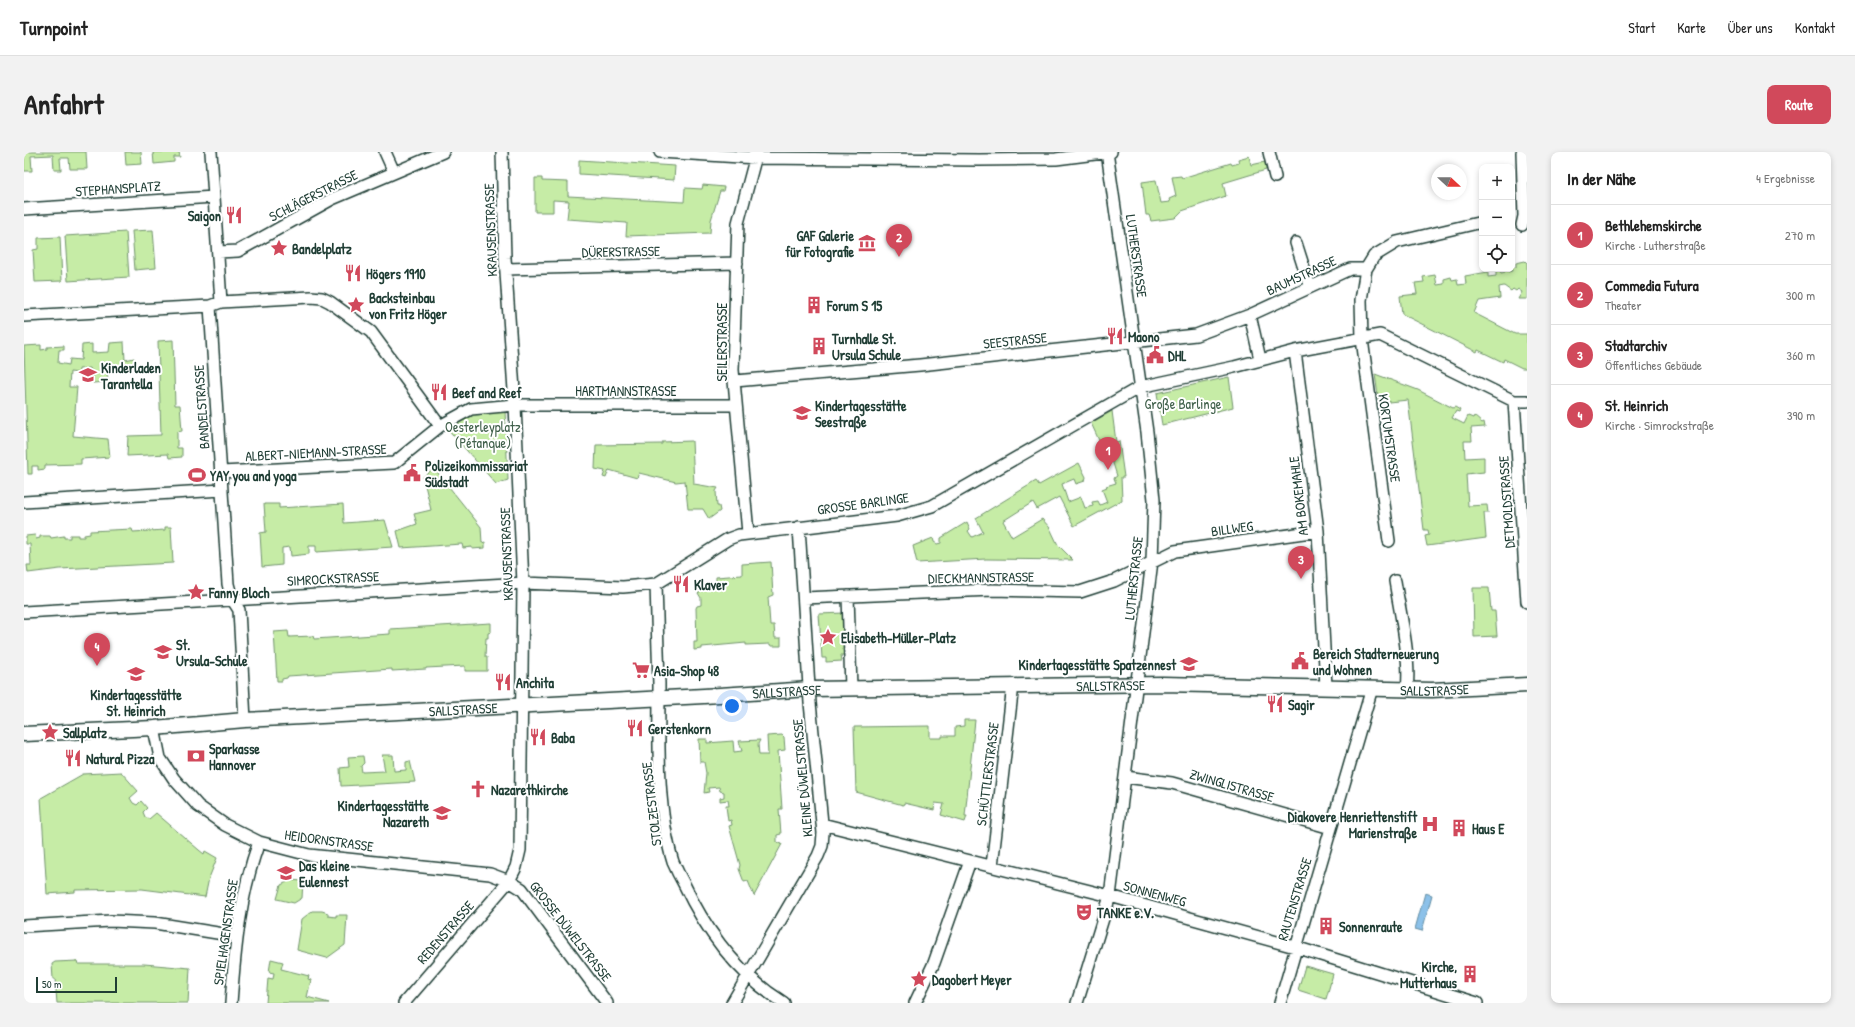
<!DOCTYPE html>
<html lang="de">
<meta charset="utf-8">
<style>
:root{--surface:#fff;--page:#f2f2f2;--text:#222;--muted:#767676;--line:#e0e0e0;--accent:#d1495b}
body{margin:0;font-family:"Patrick Hand",sans-serif;background:var(--page);color:var(--text)}
.controls{position:absolute;right:12px;top:12px;display:grid;overflow:hidden;border-radius:8px;box-shadow:0 2px 6px #0003}
.controls button{width:36px;height:36px;display:grid;place-items:center;padding:0;border:0;border-bottom:1px solid var(--line);background:var(--surface);color:var(--text);font:20px sans-serif}
.compass{position:absolute;left:1407px;top:12px;width:36px;height:36px;border-radius:50%;background:var(--surface);box-shadow:0 2px 6px #0003;rotate:112deg}
.scale{position:absolute;left:12px;bottom:10px;width:81px;box-sizing:border-box;padding-left:4px;border:2px solid #1f3d34;border-top:0;font-size:11px;line-height:14px;white-space:nowrap;color:#1f3d34;-webkit-text-stroke:3px #fff;paint-order:stroke}
.you{position:absolute;left:708px;top:554px;width:14px;height:14px;margin:-10px;border:3px solid #fff;border-radius:50%;background:#1a73e8;box-shadow:0 0 0 6px #1a73e833}
.badge{display:grid;place-items:center;width:26px;height:26px;border-radius:50%;background:var(--accent);color:#fff;font-size:13px;font-weight:700}
.pin{position:absolute;translate:-50% -33px;filter:drop-shadow(0 1px 2px #0008)}
.pin::after{content:'';position:absolute;top:21px;width:14px;height:12px;background:inherit;clip-path:polygon(0 0,100% 0,50% 100%)}
.list{margin:0;padding:0;list-style:none}
h2{display:flex;justify-content:space-between;align-items:center;height:52px;margin:0;padding:0 16px;font-size:17px}
h2 small{font-size:13px;font-weight:400;color:var(--muted)}
.list li{display:grid;grid-template-columns:26px 1fr auto;gap:12px;align-items:center;box-sizing:border-box;height:60px;padding:0 16px;border-top:1px solid var(--line)}
.list b{display:block;font-size:15px;white-space:nowrap}
.list p{margin:0;font-size:13px;white-space:nowrap;color:var(--muted)}
.list em{font-size:13px;font-style:normal;color:var(--muted)}
.icon{flex:none;width:22px;height:22px;fill:none;stroke:currentColor;stroke-width:2;stroke-linecap:round;stroke-linejoin:round}
.map{position:relative;flex:none;width:1503px;height:851px;overflow:hidden;border-radius:8px}
header{display:flex;align-items:center;gap:24px;box-sizing:border-box;height:56px;padding:0 20px;background:var(--surface);border-bottom:1px solid var(--line)}
header strong{font-size:19px}
nav{display:flex;gap:22px;margin-inline-start:auto;font-size:14px}
.intro{display:flex;align-items:center;justify-content:space-between;box-sizing:border-box;height:96px;padding:0 24px}
h1{margin:0;font-size:28px}
.button{padding:10px 18px;border-radius:8px;background:var(--accent);color:#fff;font-size:14px;font-weight:700}
main{display:flex;gap:24px;padding:0 24px}
aside{flex:1;background:var(--surface);border-radius:8px;box-shadow:0 2px 6px #0003}
.map>svg:first-child{display:block}
.green{fill:#c6eca6;stroke:#72946d}
.water{fill:#8cc1e9;stroke:#608ca1}
.lines{fill:none;stroke-linecap:round;stroke-linejoin:round}
.minor-casing{stroke:#1f3d34;stroke-width:14}
.tertiary-casing{stroke:#1f3d34;stroke-width:17}
.minor{stroke:#fff;stroke-width:11}
.tertiary{stroke:#fff;stroke-width:14}
.labels{text-anchor:middle;dominant-baseline:central;stroke-width:4;stroke-linejoin:round;paint-order:stroke}
.street-label{font-size:14px;fill:#1f3d34;stroke:#fff}
.poi-label{font-size:14px;font-weight:bold;fill:#1f3d34;stroke:#fff;text-anchor:start}
.park-label{font-size:14px;fill:#40604b;stroke:#fff}
</style>
<header>
<strong>Turnpoint</strong>
<nav><a>Start</a><a>Karte</a><a>Über uns</a><a>Kontakt</a></nav>
</header>
<div class="intro"><h1>Anfahrt</h1><a class="button">Route</a></div>
<main>
<div class="map">
<svg width="1503" height="851" viewBox="0 0 1503 851">
<rect width="100%" height="100%" fill="#fff"/>
<filter id="ink" filterUnits="userSpaceOnUse"><feTurbulence type="fractalNoise" baseFrequency=".025" numOctaves="2"/><feDisplacementMap in="SourceGraphic" scale="8" xChannelSelector="R" yChannelSelector="G"/><feConvolveMatrix kernelMatrix="1 2 1 2 8 2 1 2 1" color-interpolation-filters="sRGB"/></filter>
<g filter="url(#ink)">
<path class="green" d="M0,0H62L63,17H46L45,6H36L37,18H30L29,3L7,4L8,19H0Z
M101,0H117L118,12L102,13Z
M129,0H155L156,5H150V10L130,12Z
M1225,4L1227,13L1241,10L1242,18L1199,31L1202,44L1158,59L1151,66L1127,69L1125,63H1122L1118,30L1132,28L1137,51L1146,50L1145,47L1152,44L1148,25L1157,24L1158,26L1207,11L1208,13L1215,11L1214,7Z
M555,8L651,14L650,28L555,22Z
M511,26H518V29L544,30V44L660,50L661,36L678,37L679,33L700,35L699,39H696L687,68L686,81L602,84L603,71L543,67L545,49L529,48V60H511Z
M129,78L132,116L111,118L108,79Z
M102,80L105,125L44,129L41,84Z
M36,85L38,129L11,130L9,98L14,97V86Z
M1501,109L1503,111V147H1494L1498,140L1494,137L1492,139L1489,137L1487,139L1480,134L1475,135L1476,146L1455,149L1450,161L1491,182H1503V216H1498L1480,207L1479,210L1454,198L1453,200L1378,162L1376,144L1393,142L1391,131L1400,130L1399,125L1411,123L1413,133L1420,132V127L1427,125L1428,128L1433,127L1434,133L1442,132L1441,124L1464,120V125L1472,124V119L1476,118L1477,121L1481,120V118H1483L1484,120L1488,119V116L1492,115V111Z
M149,188L151,253H156L158,279L153,280V296H158V305L145,306L144,302L103,304L104,284L137,283L134,189Z
M100,190L101,208L110,206L111,213H97L96,217L83,218L84,230L69,231V219H67L66,216L55,217V221L46,220L45,235H53L49,284L84,287L86,305L57,307V312L21,313V317L14,318V314H8V322H4L0,194L17,193V198L23,197V195L40,194V198H35L34,211L45,213L46,207L57,208L58,193L68,192V201L85,200L86,191Z
M1351,222L1394,238L1429,256L1431,255L1436,258L1435,260L1432,259L1428,266L1440,272L1444,264L1449,266L1450,264L1458,271L1460,270L1461,275L1447,276L1448,289H1440L1441,306L1460,305V320L1442,322L1444,354L1463,353L1464,361H1460L1462,386L1403,394L1401,384L1405,383L1404,378H1400L1384,248L1355,251Z
M1205,225L1209,255L1138,273L1133,241Z
M481,258L484,328L472,332L422,275L449,261Z
M1088,259L1092,290L1095,289L1100,325H1097L1098,348L1050,374L1035,345L1013,357L1009,350L979,369L988,385L1018,367L1026,376L1034,393L1049,408L962,407L893,411L889,394L909,386L910,390L913,392L917,391V386L943,370L946,377L944,379L948,385L959,380L952,366L1012,329L1015,333L1055,311L1062,325L1061,329L1052,332L1050,327L1038,332L1044,350L1057,345L1061,356L1069,354L1068,350L1074,349L1076,353L1083,350L1078,337L1083,335L1082,334L1092,331L1090,326L1093,324L1088,308H1084L1067,271Z
M668,289L670,332L694,336L692,339L693,354H695L696,359L685,367L679,357H664L661,329L652,330L615,321L613,326L585,318L582,326L579,325L581,319L571,317L572,293L638,292V290Z
M410,316L457,375L458,391L461,390V396L448,397V395L439,396L438,392L377,396L373,379L393,372L390,362L407,358L399,325Z
M240,352H255V356L319,352L320,371L361,368L369,395L292,400V394H285V402L267,404L266,395L258,396V413L238,415L236,381L242,380Z
M141,375H147L149,411L36,417L4,421L3,413H7L6,392H2V384L11,383L12,387L16,386V384H26L27,386L40,384V386H46V383H54V385H60V383L66,382V379L108,377L109,380L141,378Z
M747,410L749,443L744,445L746,473H750L751,486H757V494H747L746,492L722,493V491L678,495V497L670,498V490H673L672,456L673,454L677,453V446L674,441L692,429V425L718,423V412Z
M1449,436H1465L1467,459H1471L1473,484L1450,485Z
M820,461L822,503H817L818,509L802,510V506H798L795,462Z
M467,471V480L464,481V486H462L461,505H463V519H441V514L402,516V517L368,519V517L264,524L263,526L258,527V529H253L250,480L264,479L265,485L289,484L290,487L366,482V477Z
M940,568H951L941,664H943L941,670L917,663L920,652L911,651L910,658L880,651L879,653L832,640L830,575L906,574V586H918V584H931V575L940,574Z
M758,583L760,585L761,598L754,599L758,657H755L757,682L753,683V690L758,692L730,744L724,729L720,730L715,717L716,713L705,674L708,673L707,668L704,669L702,654H705L704,648L696,649V646L700,645V640L696,639L695,635L684,636L685,640L680,641L682,621L680,610H676L675,587H683V591L709,589L710,600L718,599L715,589L736,588L734,592L735,603H744L743,584Z
M358,603H369L370,619L382,618V610L386,609L391,630L317,634L316,616L325,615L324,605L339,604L340,611L337,614L338,620L361,619Z
M97,620L114,639L106,646L109,651L113,653L117,649L123,656L119,660L121,665L125,667L132,661L175,698L180,702L181,699L193,706L185,726L181,745L118,737L51,738V740L23,742L17,646L59,622Z
M265,728L279,729L278,746L270,751L253,747L257,733L263,730Z
M288,759H298L304,761V764L312,765V763H323L321,793L303,806L273,798L278,767Z
M247,807L259,810L257,817L285,824L284,827L287,828L283,845L305,851H242L244,826L249,827L250,821L245,820Z
M53,809L54,812H120L166,816L164,851H33L31,827H29L28,812L31,810Z
M1281,814L1309,822L1302,847L1274,838Z"/>
<path class="water" d="M1401,741L1408,743L1398,779L1391,777Z"/>
<g class="lines">
<g class="minor-casing">
<path id="minor" d="M187,0L197,150
M361,0L370,20
M636,0L732,6L955,8L1032,7L1087,0
M1245,0L1251,25
M0,57L190,45
M1498,73L1500,64L1498,0
M1272,91L1286,135
M194,100L214,99L308,47L419,0
M482,117L713,111
M186,154L204,432L208,447L215,458L221,568
M1226,163L1326,117H1342
M0,164L186,154L197,150L287,145L298,146L306,150L347,180L416,274
M1271,199L1294,379L1302,535
M711,229L896,213L1172,183L1226,163L1236,207
M1490,249L1503,450
M197,320L370,311L416,274L447,257L491,253H712
M0,350L198,338
M724,381L709,218L714,71L733,0
M1365,389L1338,187L1337,148L1342,117L1350,104L1373,90L1458,70
M1371,429C1376,461 1387,506 1383,538
M632,432C633,465 634,499 635,532C635,589 632,655 649,710C652,717 656,725 660,732C682,779 715,823 760,851
M824,444L827,536
M780,446L968,438L1056,440L1090,429L1151,399L1294,379
M0,460L499,431L599,435L632,432L704,387L715,383L873,364L908,354L1116,235L1210,215L1271,199L1356,183L1490,249H1503
M130,576L136,606L150,627L174,654L201,673L235,690L285,703L466,722L485,729L498,737L583,851
M1101,625L1148,631L1307,676
M798,672L1086,744L1271,795L1453,851
M968,714L989,533
M0,774L87,769L131,771L212,784
M207,851C211,796 216,742 235,690
M380,851L485,729L492,715L496,698L499,431L491,253L481,106L478,0
M708,851L794,704L798,694L799,681L786,551L775,375
M891,851L910,811L946,709
M1053,851L1086,744L1128,409L1130,348L1123,280L1083,0
M1256,851L1348,536"/>
</g>
<g class="tertiary-casing">
<g id="tertiary">
<path id="s1" d="M0,582L130,576L221,568L680,544L786,537L1138,532L1408,538L1503,533"/>
</g>
</g>
<use href="#minor" class="minor"/>
<use href="#tertiary" class="tertiary"/>
</g>
</g>
<defs>
<g id="restaurant-bare" transform="scale(1.38)"><path d="M-5-6h1v4h1v-4h1v4h1v-4h1v5L-1.5 .5V6h-2V.5L-5-1ZM5-6V6H3V1.5H1.5Q1.5-4 5-6Z" fill="#d1495b" stroke="#fff" stroke-width="2.5" paint-order="stroke"/></g>
<g id="museum-bare" transform="scale(1.38)"><path d="M0-6L6-3V-2H-6V-3ZM-5-1h2V3h-2ZM-1-1h2V3h-2ZM3-1h2V3H3ZM-6 4H6V6H-6Z" fill="#d1495b" stroke="#fff" stroke-width="2.5" paint-order="stroke"/></g>
<g id="sight-bare" transform="scale(1.38)"><path d="M0-6L1.8-2.2L6-1.7L2.9 1.2L3.7 5.4L0 3.3L-3.7 5.4L-2.9 1.2L-6-1.7L-1.8-2.2Z" fill="#d1495b" stroke="#fff" stroke-width="2.5" paint-order="stroke"/></g>
<g id="building-bare" transform="scale(1.38)"><path d="M-4-6H4V6H1V3H-1V6H-4ZM-2.5-4.3h1.7v1.8h-1.7ZM.8-4.3h1.7v1.8H.8ZM-2.5-1h1.7V.8h-1.7ZM.8-1h1.7V.8H.8Z" fill="#d1495b" stroke="#fff" stroke-width="2.5" paint-order="stroke"/></g>
<g id="civic-bare" transform="scale(1.38)"><path d="M-.6-6.5H3V-4.5H.6V-3L4-1V1h2V6H-6V1h2V-1L-.6-3ZM-1.2 2.5V6h2.4V2.5Z" fill="#d1495b" stroke="#fff" stroke-width="2.5" paint-order="stroke"/></g>
<g id="school-bare" transform="scale(1.38)"><path d="M0-5L7-2L0 1L-7-2ZM-4 1L0 2.5L4 1V4Q0 6-4 4Z" fill="#d1495b" stroke="#fff" stroke-width="2.5" paint-order="stroke"/></g>
<g id="stadium-bare" transform="scale(1.38)"><path d="M0-5a6.5 5 0 1 0 0 10a6.5 5 0 1 0 0-10ZM-3.5-1.8h7v3.6h-7Z" fill="#d1495b" stroke="#fff" stroke-width="2.5" paint-order="stroke"/></g>
<g id="supermarket-bare" transform="scale(1.38)"><path d="M-6-5.5h2.5l.6 2H6L4.5 2H-2.5L-4.4-4H-6ZM-1.5 3.2a1.3 1.3 0 1 0 .1 0ZM3 3.2a1.3 1.3 0 1 0 .1 0Z" fill="#d1495b" stroke="#fff" stroke-width="2.5" paint-order="stroke"/></g>
<g id="bank-bare" transform="scale(1.38)"><path d="M-6-4H6V4H-6ZM0-2.3a2.3 2.3 0 1 0 0 4.6a2.3 2.3 0 1 0 0-4.6Z" fill="#d1495b" stroke="#fff" stroke-width="2.5" paint-order="stroke"/></g>
<g id="church-bare" transform="scale(1.38)"><path d="M-1.2-6h2.4v3.5h3.3v2.4h-3.3V6h-2.4V-.1h-3.3v-2.4h3.3Z" fill="#d1495b" stroke="#fff" stroke-width="2.5" paint-order="stroke"/></g>
<g id="hospital-bare" transform="scale(1.38)"><path d="M-5-5h3v3.5h4V-5h3V5h-3V1.5h-4V5h-3Z" fill="#d1495b" stroke="#fff" stroke-width="2.5" paint-order="stroke"/></g>
<g id="theatre-bare" transform="scale(1.38)"><path d="M-5-5.5Q0-4 5-5.5V0Q5 5 0 6Q-5 5-5 0ZM-3.3-2.5H-1v1.5H-3.3ZM1-2.5H3.3v1.5H1ZM-2.8 1Q0 5.5 2.8 1Z" fill="#d1495b" stroke="#fff" stroke-width="2.5" paint-order="stroke"/></g>
</defs>
<g fill-rule="evenodd">
<use href="#restaurant-bare" x="210" y="63"/>
<use href="#museum-bare" x="843" y="91"/>
<use href="#sight-bare" x="255" y="96"/>
<use href="#restaurant-bare" x="329" y="121"/>
<use href="#sight-bare" x="332" y="153"/>
<use href="#building-bare" x="790" y="153"/>
<use href="#restaurant-bare" x="1091" y="184"/>
<use href="#building-bare" x="795" y="194"/>
<use href="#civic-bare" x="1131" y="203"/>
<use href="#school-bare" x="64" y="223"/>
<use href="#restaurant-bare" x="415" y="240"/>
<use href="#school-bare" x="778" y="261"/>
<use href="#civic-bare" x="388" y="321"/>
<use href="#stadium-bare" x="173" y="323"/>
<use href="#restaurant-bare" x="657" y="432"/>
<use href="#sight-bare" x="172" y="440"/>
<use href="#sight-bare" x="804" y="485"/>
<use href="#school-bare" x="139" y="500"/>
<use href="#civic-bare" x="1276" y="509"/>
<use href="#school-bare" x="1165" y="512"/>
<use href="#supermarket-bare" x="617" y="518"/>
<use href="#school-bare" x="112" y="522"/>
<use href="#restaurant-bare" x="479" y="530"/>
<use href="#restaurant-bare" x="1251" y="552"/>
<use href="#restaurant-bare" x="611" y="576"/>
<use href="#sight-bare" x="26" y="580"/>
<use href="#restaurant-bare" x="514" y="585"/>
<use href="#bank-bare" x="172" y="604"/>
<use href="#restaurant-bare" x="49" y="606"/>
<use href="#church-bare" x="454" y="637"/>
<use href="#school-bare" x="418" y="661"/>
<use href="#hospital-bare" x="1406" y="672"/>
<use href="#building-bare" x="1435" y="676"/>
<use href="#school-bare" x="262" y="721"/>
<use href="#theatre-bare" x="1060" y="760"/>
<use href="#building-bare" x="1302" y="774"/>
<use href="#building-bare" x="1446" y="822"/>
<use href="#sight-bare" x="895" y="827"/>
</g>
<g class="labels">
<g class="street-label">
<text transform="translate(94 36) rotate(-4)">STEPHANSPLATZ</text>
<text transform="translate(289 43) rotate(-27)">SCHLÄGERSTRASSE</text>
<text transform="translate(466 78) rotate(-92)">KRAUSENSTRASSE</text>
<text transform="translate(597 99) rotate(-1)">DÜRERSTRASSE</text>
<text transform="translate(1113 104) rotate(82)">LUTHERSTRASSE</text>
<text transform="translate(1277 123) rotate(-25)">BAUMSTRASSE</text>
<text transform="translate(991 188) rotate(-6)">SEESTRASSE</text>
<text transform="translate(697 190) rotate(-90)">SEILERSTRASSE</text>
<text x="602" y="238">HARTMANNSTRASSE</text>
<text transform="translate(177 255) rotate(-94)">BANDELSTRASSE</text>
<text transform="translate(1366 286) rotate(82)">KORTUMSTRASSE</text>
<text transform="translate(292 300) rotate(-3)">ALBERT-NIEMANN-STRASSE</text>
<text transform="translate(1274 344) rotate(-97)">AM BOKEMAHLE</text>
<text transform="translate(1482 350) rotate(-94)">DETMOLDSTRASSE</text>
<text transform="translate(839 351) rotate(-8)">GROSSE BARLINGE</text>
<text transform="translate(1208 376) rotate(-8)">BILLWEG</text>
<text transform="translate(482 402) rotate(-92)">KRAUSENSTRASSE</text>
<text transform="translate(957 425) rotate(-1)">DIECKMANNSTRASSE</text>
<text transform="translate(309 426) rotate(-3)">SIMROCKSTRASSE</text>
<text transform="translate(1109 426) rotate(-84)">LUTHERSTRASSE</text>
<text stroke="none"><textPath href="#s1" startOffset="1088">SALLSTRASSE</textPath></text>
<text stroke="none"><textPath href="#s1" startOffset="1412">SALLSTRASSE</textPath></text>
<text stroke="none"><textPath href="#s1" startOffset="764">SALLSTRASSE</textPath></text>
<text stroke="none"><textPath href="#s1" startOffset="440">SALLSTRASSE</textPath></text>
<text transform="translate(963 622) rotate(-83)">SCHÜTTLERSTRASSE</text>
<text transform="translate(778 626) rotate(-95)">KLEINE DÜWELSTRASSE</text>
<text transform="translate(1208 633) rotate(16)">ZWINGLISTRASSE</text>
<text transform="translate(627 652) rotate(-97)">STOLZESTRASSE</text>
<text transform="translate(305 688) rotate(8)">HEIDORNSTRASSE</text>
<text transform="translate(1131 741) rotate(15)">SONNENWEG</text>
<text transform="translate(1270 747) rotate(-73)">RAUTENSTRASSE</text>
<text transform="translate(547 779) rotate(52)">GROSSE DÜWELSTRASSE</text>
<text transform="translate(201 780) rotate(-82)">SPIELHAGENSTRASSE</text>
<text transform="translate(421 780) rotate(-49)">REDENSTRASSE</text>
</g>
<g class="poi-label">
<text x="197" y="63" text-anchor="end">Saigon</text>
<text x="830" y="83" text-anchor="end">GAF Galerie<tspan x="830" dy="16">für Fotografie</tspan></text>
<text x="268" y="96">Bandelplatz</text>
<text x="342" y="121">Högers 1910</text>
<text x="345" y="145">Backsteinbau<tspan x="345" dy="16">von Fritz Höger</tspan></text>
<text x="803" y="153">Forum S 15</text>
<text x="1104" y="184">Maono</text>
<text x="808" y="186">Turnhalle St.<tspan x="808" dy="16">Ursula Schule</tspan></text>
<text x="1144" y="203">DHL</text>
<text x="77" y="215">Kinderladen<tspan x="77" dy="16">Tarantella</tspan></text>
<text x="428" y="240">Beef and Reef</text>
<text x="791" y="253">Kindertagesstätte<tspan x="791" dy="16">Seestraße</tspan></text>
<text x="401" y="313">Polizeikommissariat<tspan x="401" dy="16">Südstadt</tspan></text>
<text x="186" y="323">YAY you and yoga</text>
<text x="670" y="432">Klaver</text>
<text x="185" y="440">Fanny Bloch</text>
<text x="817" y="485">Elisabeth-Müller-Platz</text>
<text x="152" y="492">St.<tspan x="152" dy="16">Ursula-Schule</tspan></text>
<text x="1289" y="501">Bereich Stadterneuerung<tspan x="1289" dy="16">und Wohnen</tspan></text>
<text x="1152" y="512" text-anchor="end">Kindertagesstätte Spatzennest</text>
<text x="630" y="518">Asia-Shop 48</text>
<text x="492" y="530">Anchita</text>
<text x="112" y="542" text-anchor="middle">Kindertagesstätte<tspan x="112" dy="16">St. Heinrich</tspan></text>
<text x="1264" y="552">Sagir</text>
<text x="624" y="576">Gerstenkorn</text>
<text x="39" y="580">Sallplatz</text>
<text x="527" y="585">Baba</text>
<text x="185" y="596">Sparkasse<tspan x="185" dy="16">Hannover</tspan></text>
<text x="62" y="606">Natural Pizza</text>
<text x="467" y="637">Nazarethkirche</text>
<text x="405" y="653" text-anchor="end">Kindertagesstätte<tspan x="405" dy="16">Nazareth</tspan></text>
<text x="1393" y="664" text-anchor="end">Diakovere Henriettenstift<tspan x="1393" dy="16">Marienstraße</tspan></text>
<text x="1448" y="676">Haus E</text>
<text x="275" y="713">Das kleine<tspan x="275" dy="16">Eulennest</tspan></text>
<text x="1073" y="760">TANKE e.V.</text>
<text x="1315" y="774">Sonnenraute</text>
<text x="1433" y="814" text-anchor="end">Kirche,<tspan x="1433" dy="16">Mutterhaus</tspan></text>
<text x="908" y="827">Dagobert Meyer</text>
</g>
<g class="park-label">
<text x="1159" y="251">Große Barlinge</text>
<text x="459" y="274">Oesterleyplatz<tspan x="459" dy="16">(Pétanque)</tspan></text>
</g>
</g>
</svg>
<div class="controls">
<button>+</button>
<button>−</button>
<button><svg class="icon" aria-label="locate" viewBox="0 0 24 24"><circle cx="12" cy="12" r="6"/><path d="M12 2v4M12 18v4M2 12h4M18 12h4"/></svg></button>
</div>
<svg class="compass" viewBox="-18 -18 36 36"><path d="M0-13l5 13h-10z" fill="#e53935"/><path d="M0 13l5-13h-10z" fill="#767676"/></svg>
<div class="scale">50 m</div>
<div class="you"></div>
<div class="pin badge" style="left:1084px;top:318px">1</div>
<div class="pin badge" style="left:875px;top:105px">2</div>
<div class="pin badge" style="left:1277px;top:427px">3</div>
<div class="pin badge" style="left:73px;top:514px">4</div>
</div>
<aside>
<h2>In der Nähe<small>4 Ergebnisse</small></h2>
<ul class="list">
<li><span class="badge">1</span><div><b>Bethlehemskirche</b><p>Kirche · Lutherstraße</p></div><em>270 m</em></li>
<li><span class="badge">2</span><div><b>Commedia Futura</b><p>Theater</p></div><em>300 m</em></li>
<li><span class="badge">3</span><div><b>Stadtarchiv</b><p>Öffentliches Gebäude</p></div><em>360 m</em></li>
<li><span class="badge">4</span><div><b>St. Heinrich</b><p>Kirche · Simrockstraße</p></div><em>390 m</em></li>
</ul>
</aside>
</main>
